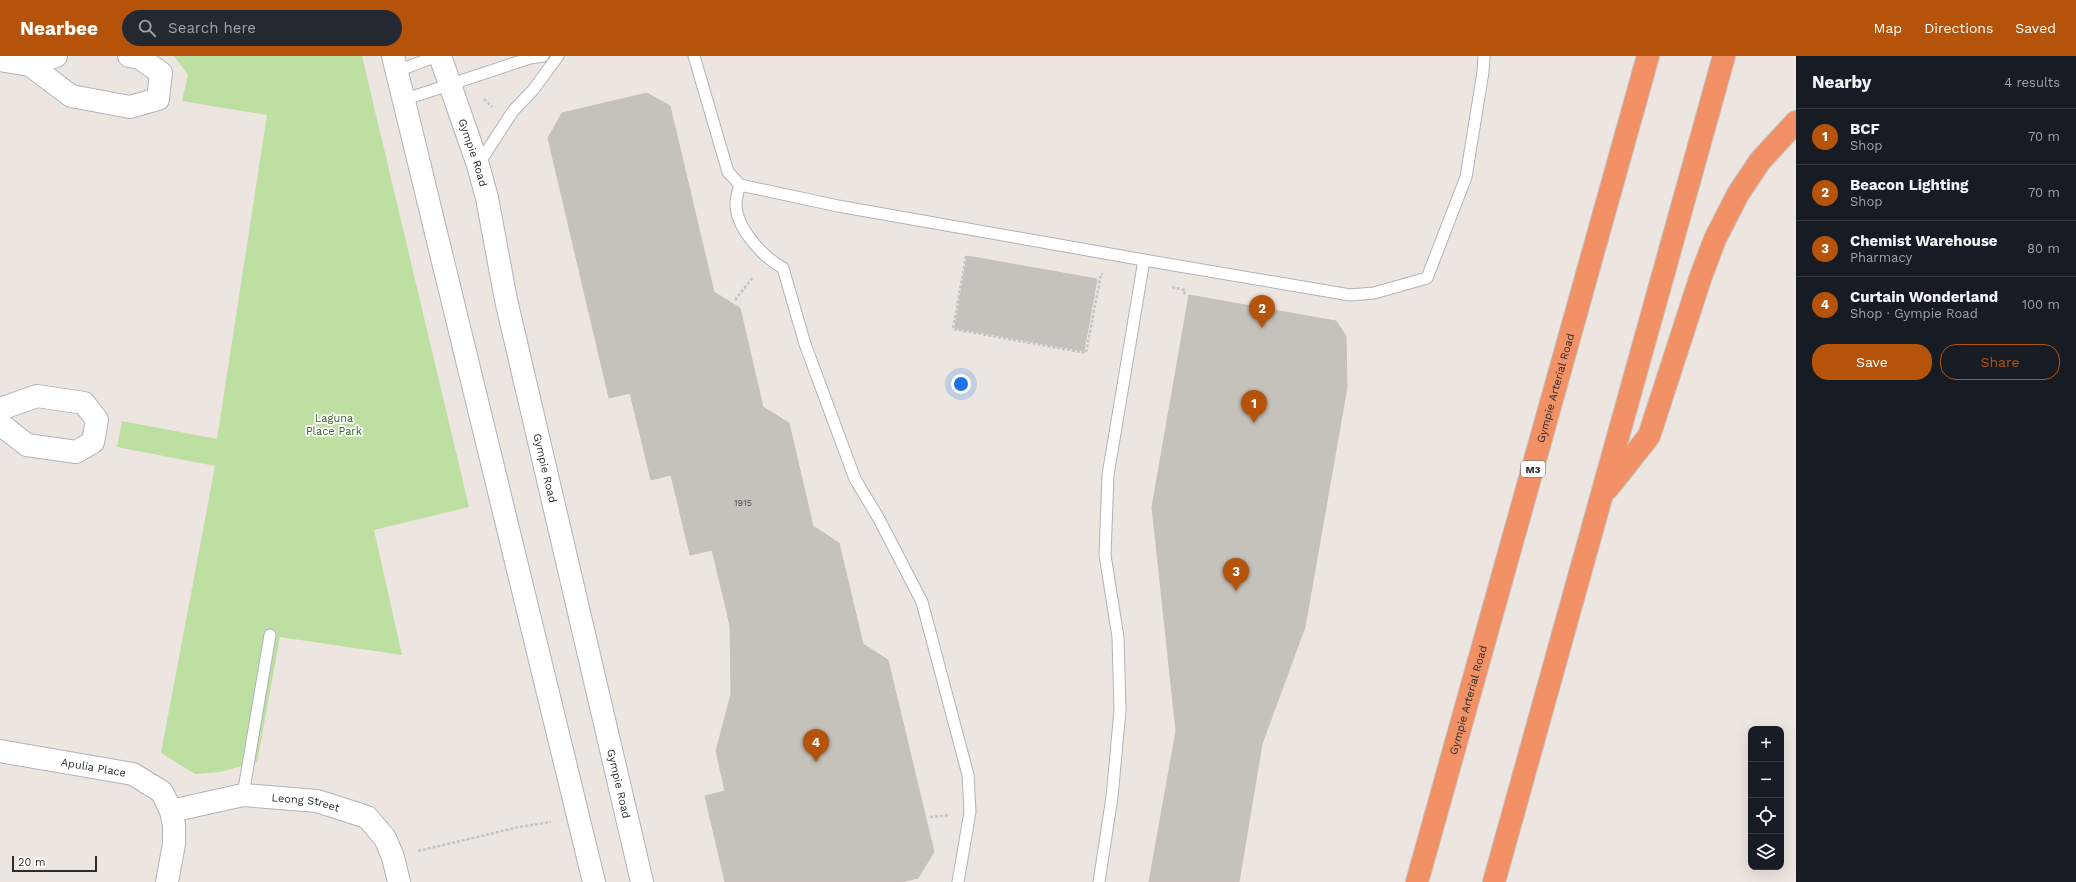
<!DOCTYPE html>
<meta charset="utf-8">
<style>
:root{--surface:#171b24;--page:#242831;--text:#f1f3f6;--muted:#9ea1a6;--line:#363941;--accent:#b45309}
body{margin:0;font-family:"Work Sans",sans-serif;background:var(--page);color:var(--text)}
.controls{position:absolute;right:12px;bottom:12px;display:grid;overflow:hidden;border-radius:8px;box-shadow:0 4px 16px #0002}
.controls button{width:36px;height:36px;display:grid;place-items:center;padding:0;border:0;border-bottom:1px solid var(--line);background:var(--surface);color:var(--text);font:20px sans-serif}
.scale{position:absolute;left:12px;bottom:10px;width:85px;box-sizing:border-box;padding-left:4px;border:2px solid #2c2c2c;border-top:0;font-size:11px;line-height:14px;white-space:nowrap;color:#2c2c2c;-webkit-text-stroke:3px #fff;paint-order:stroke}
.you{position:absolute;left:961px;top:328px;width:14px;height:14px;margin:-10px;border:3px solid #fff;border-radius:50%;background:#1a73e8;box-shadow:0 0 0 6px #1a73e833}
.badge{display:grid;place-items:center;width:26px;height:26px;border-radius:50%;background:var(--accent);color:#fff;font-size:13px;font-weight:700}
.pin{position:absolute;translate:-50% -33px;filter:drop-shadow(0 1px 2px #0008)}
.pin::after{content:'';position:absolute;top:21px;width:14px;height:12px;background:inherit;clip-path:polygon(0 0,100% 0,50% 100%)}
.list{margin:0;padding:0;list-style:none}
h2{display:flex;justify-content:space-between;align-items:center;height:52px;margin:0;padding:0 16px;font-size:17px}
h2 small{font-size:13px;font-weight:400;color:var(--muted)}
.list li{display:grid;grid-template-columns:26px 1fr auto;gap:12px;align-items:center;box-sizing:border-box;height:56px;padding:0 16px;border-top:1px solid var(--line)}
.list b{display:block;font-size:15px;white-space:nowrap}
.list p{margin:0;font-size:13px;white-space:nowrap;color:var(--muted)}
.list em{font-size:13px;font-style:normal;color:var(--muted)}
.actions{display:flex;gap:8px;padding:12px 16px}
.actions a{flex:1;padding:9px 0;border:1px solid var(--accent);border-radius:16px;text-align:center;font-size:14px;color:var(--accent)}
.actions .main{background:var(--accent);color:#fff}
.icon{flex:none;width:22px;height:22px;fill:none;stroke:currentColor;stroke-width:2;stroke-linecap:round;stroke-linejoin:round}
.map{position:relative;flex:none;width:1796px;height:826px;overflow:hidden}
header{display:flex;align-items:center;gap:24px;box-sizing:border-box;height:56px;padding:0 20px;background:var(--accent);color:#fff}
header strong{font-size:19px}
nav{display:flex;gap:22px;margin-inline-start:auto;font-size:14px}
.search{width:280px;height:36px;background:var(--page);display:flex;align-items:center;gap:10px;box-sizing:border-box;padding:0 14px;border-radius:22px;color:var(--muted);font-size:15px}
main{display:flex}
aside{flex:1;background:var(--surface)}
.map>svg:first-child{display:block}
.green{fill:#bddfa1}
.building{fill:#c5c1bb;stroke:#c8c1b9}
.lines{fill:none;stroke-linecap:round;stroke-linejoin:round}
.lane-casing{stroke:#b0b3bb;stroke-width:13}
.street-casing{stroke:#b0b3bb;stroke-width:24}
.secondary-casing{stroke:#b0b3bb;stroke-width:24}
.highway-casing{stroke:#c4c4c4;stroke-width:24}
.path{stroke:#c4c4c4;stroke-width:2.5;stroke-dasharray:3 2;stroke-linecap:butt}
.lane{stroke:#fff;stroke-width:11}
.street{stroke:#fff;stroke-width:22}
.secondary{stroke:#fff;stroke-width:22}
.highway{stroke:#f29165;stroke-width:22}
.labels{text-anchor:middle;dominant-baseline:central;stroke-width:3.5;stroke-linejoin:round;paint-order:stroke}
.number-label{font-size:9px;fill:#525150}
.shield{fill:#fff;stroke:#6b6b6b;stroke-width:1}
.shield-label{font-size:10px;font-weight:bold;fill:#2c2c2c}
.street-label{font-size:11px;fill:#2c2c2c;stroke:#fff}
.park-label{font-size:11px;fill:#376520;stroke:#fff}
</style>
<header>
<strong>Nearbee</strong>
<div class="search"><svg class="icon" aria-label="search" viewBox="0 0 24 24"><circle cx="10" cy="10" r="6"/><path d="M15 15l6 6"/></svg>Search here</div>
<nav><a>Map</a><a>Directions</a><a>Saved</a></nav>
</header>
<main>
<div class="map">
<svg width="1796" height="826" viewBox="0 0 1796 826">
<rect width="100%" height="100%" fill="#ede5e0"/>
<path class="green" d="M174,0H362L469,451L374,474L402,599L280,581L257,706L220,716L195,718L161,697L215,410L117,391L122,365L217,383L267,59L182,45L188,19Z"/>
<path class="building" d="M647,37L670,50L714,236L740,252L763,351L789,367L813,470L839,487L863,588L888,604L934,796L918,822L901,826H725L705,740L725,735L716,695L731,638L730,570L725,548L712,494L690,499L671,419L651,424L630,337L609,342L548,82L562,57Z
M967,200L1097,223L1084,295L955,272Z
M1189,239L1336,265L1346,280L1347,331L1305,571L1262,688L1239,826H1149L1176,675L1152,451Z"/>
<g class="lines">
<g class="lane-casing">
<path id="lane" d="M694,0L728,116L740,129C738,135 736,142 736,148C736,172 763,201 783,212L805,288L855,423L879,463L922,546L968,719L970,756L958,826
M397,15L437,0
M403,44L530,2L543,0
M478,109L513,55L533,34L558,0
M740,129L838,150L1144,204
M243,739L270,579
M1099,826L1112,741L1120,654L1118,581L1105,499L1108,419L1144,204L1350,239L1374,237L1427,222L1466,121L1483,16L1484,0"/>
</g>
<g class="street-casing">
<g id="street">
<path d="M0,4L30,9L71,40L130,51L158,43L161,17L140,2L129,0"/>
<path d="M30,9L56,0"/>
<path d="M0,353L37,340L84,347L97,364L93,386L76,396L27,389L0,368"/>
<path id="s1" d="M0,695L133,718L162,736L171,755L174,769V788L167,826"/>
<path id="s2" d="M171,755L243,739L317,745L367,761L385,782L393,801L399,826"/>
</g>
</g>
<g class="secondary-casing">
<g id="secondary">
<path d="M393,0L594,826"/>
<path id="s3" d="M440,0L478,109L487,142L506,244L642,826"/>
</g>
</g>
<g class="highway-casing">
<g id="highway">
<path d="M1608,432L1649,380L1701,220L1715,183L1738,138L1760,105L1796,66"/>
<path id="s4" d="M1417,826L1648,0"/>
<path d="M1494,826L1724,0"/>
</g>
</g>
<path class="path" d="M484,43L492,51
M966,200L953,273L1086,297L1101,218H1103
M1172,231L1185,234L1184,239
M735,244L753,221
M930,761L950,759
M418,795L519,771L551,766"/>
<use href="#lane" class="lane"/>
<use href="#street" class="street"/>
<use href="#secondary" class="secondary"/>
<use href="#highway" class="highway"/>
</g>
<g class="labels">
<g class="number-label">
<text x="743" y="447">1915</text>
</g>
<rect class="shield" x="1521" y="405" width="24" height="16" rx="3"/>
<g class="shield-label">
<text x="1533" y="413">M3</text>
</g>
<g class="street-label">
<text stroke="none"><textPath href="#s3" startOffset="102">Gympie Road</textPath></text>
<text stroke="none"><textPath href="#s4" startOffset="513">Gympie Arterial Road</textPath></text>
<text stroke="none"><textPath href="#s3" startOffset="426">Gympie Road</textPath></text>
<text stroke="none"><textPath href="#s4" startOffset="189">Gympie Arterial Road</textPath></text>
<text stroke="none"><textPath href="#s1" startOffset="95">Apulia Place</textPath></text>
<text stroke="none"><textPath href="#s3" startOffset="750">Gympie Road</textPath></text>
<text stroke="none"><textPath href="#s2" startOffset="137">Leong Street</textPath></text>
</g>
<g class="park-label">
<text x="334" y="362">Laguna<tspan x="334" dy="13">Place Park</tspan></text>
</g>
</g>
</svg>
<div class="controls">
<button>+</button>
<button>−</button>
<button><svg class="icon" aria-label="locate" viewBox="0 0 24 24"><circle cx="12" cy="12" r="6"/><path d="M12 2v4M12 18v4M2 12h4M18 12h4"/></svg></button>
<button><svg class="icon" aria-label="layers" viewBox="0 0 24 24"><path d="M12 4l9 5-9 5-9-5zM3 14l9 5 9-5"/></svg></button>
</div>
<div class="scale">20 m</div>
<div class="you"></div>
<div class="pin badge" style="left:1254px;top:367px">1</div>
<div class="pin badge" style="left:1262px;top:272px">2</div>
<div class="pin badge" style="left:1236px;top:535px">3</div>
<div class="pin badge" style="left:816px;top:706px">4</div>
</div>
<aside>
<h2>Nearby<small>4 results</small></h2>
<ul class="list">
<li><span class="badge">1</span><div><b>BCF</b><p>Shop</p></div><em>70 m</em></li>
<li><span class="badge">2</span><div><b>Beacon Lighting</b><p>Shop</p></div><em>70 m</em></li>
<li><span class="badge">3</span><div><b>Chemist Warehouse</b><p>Pharmacy</p></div><em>80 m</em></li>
<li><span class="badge">4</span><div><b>Curtain Wonderland</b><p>Shop · Gympie Road</p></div><em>100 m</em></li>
</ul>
<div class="actions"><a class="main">Save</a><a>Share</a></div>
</aside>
</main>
